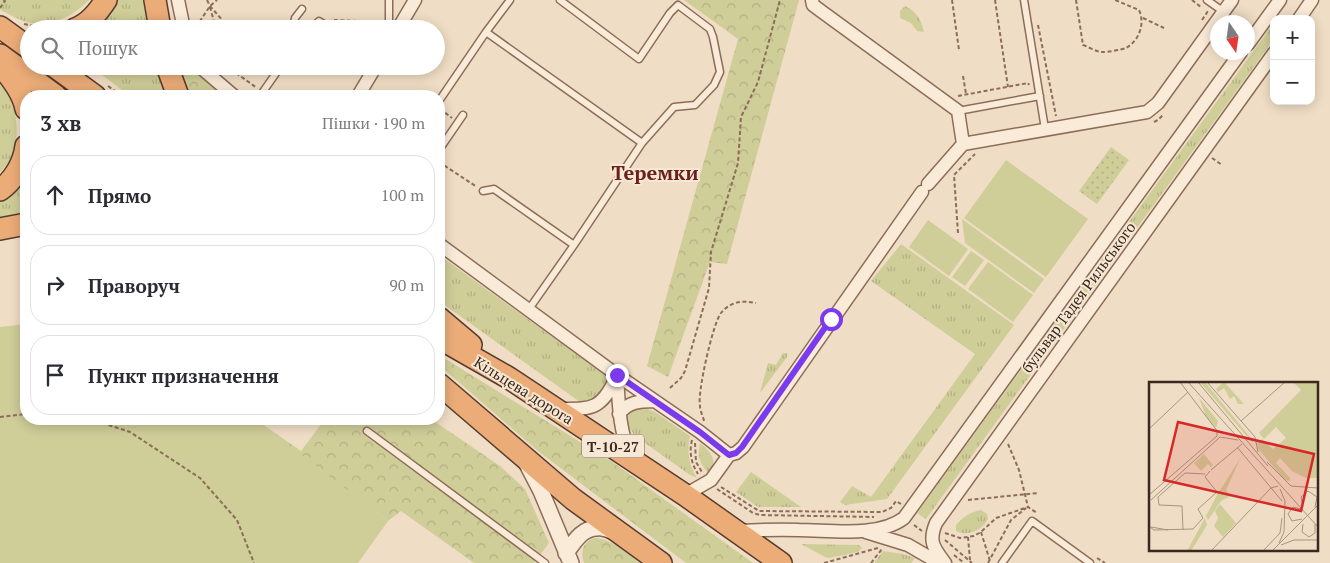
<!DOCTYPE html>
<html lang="uk">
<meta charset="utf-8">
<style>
:root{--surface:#fff;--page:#f2f2f3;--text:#2b2b33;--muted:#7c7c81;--line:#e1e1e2}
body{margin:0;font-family:"PT Serif",serif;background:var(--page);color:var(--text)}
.controls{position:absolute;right:15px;top:15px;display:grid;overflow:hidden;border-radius:10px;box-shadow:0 2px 12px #0003}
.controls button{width:45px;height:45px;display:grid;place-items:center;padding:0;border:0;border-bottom:1px solid var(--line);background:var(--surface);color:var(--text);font:25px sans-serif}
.compass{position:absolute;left:1210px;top:15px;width:45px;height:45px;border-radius:50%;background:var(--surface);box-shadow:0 2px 12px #0003;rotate:167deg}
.stop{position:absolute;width:15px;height:15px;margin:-11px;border:4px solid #7c3aed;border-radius:50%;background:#fff}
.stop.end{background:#7c3aed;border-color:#fff;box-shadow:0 1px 5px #0008}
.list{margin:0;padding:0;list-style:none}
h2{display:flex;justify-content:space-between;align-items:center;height:65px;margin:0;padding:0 20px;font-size:21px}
h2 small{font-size:16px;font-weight:400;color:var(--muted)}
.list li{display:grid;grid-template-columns:32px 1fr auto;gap:15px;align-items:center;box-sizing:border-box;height:80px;margin:0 10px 10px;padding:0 10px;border:1px solid var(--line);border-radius:20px}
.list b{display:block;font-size:19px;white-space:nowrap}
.list em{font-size:16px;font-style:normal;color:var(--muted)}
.icon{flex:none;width:28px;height:28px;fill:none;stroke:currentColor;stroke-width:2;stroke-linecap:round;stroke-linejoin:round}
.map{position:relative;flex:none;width:1330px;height:563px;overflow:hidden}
.search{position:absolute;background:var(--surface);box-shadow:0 2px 12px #0003;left:20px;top:20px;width:425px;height:55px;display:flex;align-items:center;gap:12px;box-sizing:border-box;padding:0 18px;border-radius:28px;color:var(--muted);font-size:19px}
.panel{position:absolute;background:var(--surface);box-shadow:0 2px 12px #0003;left:20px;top:90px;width:425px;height:335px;border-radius:20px}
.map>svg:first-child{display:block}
.grass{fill:url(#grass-tufts)}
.forest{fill:url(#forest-crowns)}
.park{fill:url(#park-dots)}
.pitch{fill:#cfcd98}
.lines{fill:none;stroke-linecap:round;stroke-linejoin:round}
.service-casing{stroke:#8c6d5a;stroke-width:9}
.minor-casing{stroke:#8c6d5a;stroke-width:15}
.tertiary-casing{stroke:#8c6d5a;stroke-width:18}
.trunk-casing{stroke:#5a3c2e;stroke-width:24}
.path{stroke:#8c6d5a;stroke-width:2;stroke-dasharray:4 2.5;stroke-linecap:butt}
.service{stroke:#faebd9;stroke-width:6}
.minor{stroke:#faebd9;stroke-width:12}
.tertiary{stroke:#faebd9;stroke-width:15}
.trunk{stroke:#ebac78;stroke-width:21}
.route{stroke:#7c3aed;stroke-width:6}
.labels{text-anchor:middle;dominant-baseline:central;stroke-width:4;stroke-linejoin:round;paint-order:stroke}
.shield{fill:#f7e8d5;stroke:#736255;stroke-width:1}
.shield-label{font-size:14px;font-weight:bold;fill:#3b281e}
.street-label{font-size:15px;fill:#3b281e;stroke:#f7e8d5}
.district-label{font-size:20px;font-weight:bold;fill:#6a201c;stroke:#f7e8d5}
.inset-road{fill:none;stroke:#a89582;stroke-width:1}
.view{fill:#d62828;fill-opacity:0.15;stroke:#d62828;stroke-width:2.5}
.inset-edge{fill:none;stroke:#3b281e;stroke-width:2.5}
</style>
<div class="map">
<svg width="1330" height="563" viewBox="0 0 1330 563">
<defs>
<pattern id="grass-tufts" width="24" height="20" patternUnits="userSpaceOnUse" patternTransform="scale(1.25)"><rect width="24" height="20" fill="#cfcd98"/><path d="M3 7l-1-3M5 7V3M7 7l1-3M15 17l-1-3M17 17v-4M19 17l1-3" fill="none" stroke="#b3b083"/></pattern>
<pattern id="forest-crowns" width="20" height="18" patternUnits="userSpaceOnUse" patternTransform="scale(1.25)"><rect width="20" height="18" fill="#cfcd98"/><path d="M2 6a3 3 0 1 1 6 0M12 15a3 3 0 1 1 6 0" fill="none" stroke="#b3b083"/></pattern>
<pattern id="park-dots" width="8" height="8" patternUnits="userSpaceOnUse" patternTransform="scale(1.25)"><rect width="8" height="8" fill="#cfcd98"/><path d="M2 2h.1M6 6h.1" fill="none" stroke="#b3b083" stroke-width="1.8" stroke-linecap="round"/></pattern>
</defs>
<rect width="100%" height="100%" fill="#f0ddc5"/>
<path class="grass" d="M0,0H89C75,15 54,26 32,23C22,22 11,15 2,11L0,9Z
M114,0H145L151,29H87Z
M905,6C917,12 921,19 924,32L917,31L911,23L900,18V11Z
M1274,23V39L926,519L917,513Z
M90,66H158L166,96H130Z
M0,85C19,103 22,141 8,163C6,166 3,169 0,172Z
M26,171V214L0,219V199Z
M901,244L1014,325L887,499L845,505L840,502L852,486L871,497L975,354L871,281Z
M439,255L604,374L606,379L605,390L590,402H580L439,301Z
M783,353H787V357L760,393L768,363L776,365Z
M645,408L655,412L690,436C687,451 688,464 697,478L690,475L635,436L625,422C628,411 634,410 645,408Z
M700,443C712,453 718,461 709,474C700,464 697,456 700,443Z
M751,472L801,507H758L736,492Z
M981,510L987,514L988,519C983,530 967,537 956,531V525C963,517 970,512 981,510Z
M801,544L859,545L862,548L858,552L829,558L825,557Z
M883,551L903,554L915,558L911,563H874Z"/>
<path class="forest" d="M684,0H799L727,264L710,262L668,377L647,366L738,39Z
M180,66H196L228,96H190Z
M439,355L611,461L753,563H686L538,451L439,365Z
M131,419H255L301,451L325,419H431L500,466L525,489L549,543L534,563H474L401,511L388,521L310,462Z
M594,538C613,539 626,553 640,563H584C580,552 583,542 594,538Z"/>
<path class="park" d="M1111,147L1129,160L1097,204L1079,191Z"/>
<path class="pitch" d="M1006,160L1088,219L1046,277L964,218Z
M962,219L1044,279L1034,293L965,243Z
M928,220L968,249L949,276L909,247Z
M971,251L984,260L965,286L952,277Z
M988,262L1033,295L1013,322L968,289Z
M26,324V419H254L388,521L358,563H0V327Z"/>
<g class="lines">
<g class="service-casing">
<path id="service" d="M389,0V29
M560,0L639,59L670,13L678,5L710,29L713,37L720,72L714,85L695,105L674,107L642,143
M1024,0L1045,129
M1207,0L1224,12
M293,29L295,18L302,9
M310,29L319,21L332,29
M486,32L510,0
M210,76L226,67L231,66
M260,96L281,66
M439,101L486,32L642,143L574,245L529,309
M958,111L1040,96
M439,150L463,115
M483,191L494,189L574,245
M367,431L545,563
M1002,563L1032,521L1090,563"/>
</g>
<g class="minor-casing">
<path id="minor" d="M178,0L184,29
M812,0L813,5L821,11L958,111L963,144L928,184
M1299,19L1312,0
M398,29L415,0
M1248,44L1280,0
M199,66L234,96
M358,96L376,66
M963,144L1147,112L1158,103L1232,0
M439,244L617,375L700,432L729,455
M617,375C619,408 619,428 631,459
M559,409C592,409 601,410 616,378
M619,414C628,402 639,401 654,401
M685,495L711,480L729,455L736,453L743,447L922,192
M737,531C758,530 778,529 799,530C830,530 878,538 904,518L1241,52
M866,532L908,545L939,563
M945,563C934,548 928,542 936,523L1274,53"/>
</g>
<g class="tertiary-casing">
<path id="tertiary" d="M527,464L541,491L571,563
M566,553C574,542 582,528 597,528C602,527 609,530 614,532"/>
</g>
<g class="trunk-casing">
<path id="trunk" d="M155,0L160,29
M0,27L29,48
M75,29C89,24 98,12 106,0
M0,55L56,96
M0,64C10,77 23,92 26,109
M54,66L95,96
M167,66L178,96
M0,190C14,180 24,163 26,146
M0,229L26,224
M439,318L471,345
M439,338L509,378L685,495L781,563
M439,384L573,499L661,563"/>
</g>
<path class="path" d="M207,0L210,6L230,29
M952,0L959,50
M995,0L1008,87
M1076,0L1083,45C1089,47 1096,52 1102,52C1108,52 1121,50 1126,48C1140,40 1145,23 1139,10L1115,0
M1192,0L1202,8
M210,7L216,29
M0,8L5,1L3,0
M1143,18L1164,28
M334,20L382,22
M1202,20L1208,11
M24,24L34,26L46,25L48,29
M1038,25L1056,116
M196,27L210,6L217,0
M236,73L257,88
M963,76L966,94
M108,86L122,96
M958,96L1028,83L1029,85
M440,109L452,118
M1154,122L1158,120L1163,115
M1212,158L1222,165
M439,162L477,187
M958,233L954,175L975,154
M670,388L681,378L685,371L709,288L711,252L738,163L741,117L758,82L780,0
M0,417L26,414
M90,419L130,432L200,478L237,520L254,563
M704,421C703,416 700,411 700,406C697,393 713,323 721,313C730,302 742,300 756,303
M692,440C689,452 691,463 698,474
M695,443L696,462L702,472
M1008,444L1019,470L1028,507L1037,513
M721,487L759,511L882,512L891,508L896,501L901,504
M717,489L753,513L760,515L874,517
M968,500L1038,493
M914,525L922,531
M981,532L990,561
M945,533L960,538L974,536L981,532L996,518L1028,507
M968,537L970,560
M945,540L972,563
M954,555L964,563
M1097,558L1105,563
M824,563L878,548
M871,563L882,549
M988,563L1011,520L1026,508"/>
<use href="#service" class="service"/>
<use href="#minor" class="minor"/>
<use href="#tertiary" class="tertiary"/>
<use href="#trunk" class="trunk"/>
</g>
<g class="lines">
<path class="route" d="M617,375L700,432L729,455L736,453L742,447L831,319"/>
</g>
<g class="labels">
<rect class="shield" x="582" y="434.5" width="62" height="23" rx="4"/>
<g class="shield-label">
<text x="613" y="446">Т-10-27</text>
</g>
<g class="street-label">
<text transform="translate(1078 297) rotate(-54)">бульвар Тадея Рильського</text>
<text transform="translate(524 390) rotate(32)">Кільцева дорога</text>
</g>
<g class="district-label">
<text x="655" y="172">Теремки</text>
</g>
</g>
<g transform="translate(1149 382)">
<rect width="169" height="169" fill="#f0ddc5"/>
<path d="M50,16L69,39L67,46L57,34Z" fill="#cfcd98"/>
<path d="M51,0H56L105,60L102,59ZM75,0L95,22H89L85,14L81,17L75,6L69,10L67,7ZM113,57L131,74L169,88V96H157L143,89L131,76L127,81L141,96V99L136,98L109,67L108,61ZM92,75L77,108L82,114L72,119L59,138L57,134L68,113ZM56,136L58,143L42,169H38Z" fill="#cfcd98"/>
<path d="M71,122L87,141L74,155L65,144L69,136L66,129Z" fill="#cfcd98"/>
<path d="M144,0H169V95L163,96L143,89L124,67L137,56L127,45L115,57L110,51L152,8ZM55,72L64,83L62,85L59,82L52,89L45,81Z" fill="#cfcd98"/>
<path class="inset-road" d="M31,0L69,50M39,0L169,145M49,0L119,84M58,0L106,55L109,70M92,39L136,0M0,47L39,10M88,65L133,119M118,80L142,104L169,106M62,88L93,62M0,113L68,54V48M2,118L71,55L89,58M154,125L152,115L159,109L168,115L166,125M152,127L144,125L139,132L143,139L153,137M154,142L153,150L160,155L166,151V142M1,145L5,148L44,147L54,136L49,127L68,110L56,95L61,89M2,145L19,148M34,148L33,124L10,123L9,115L36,91L56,92M130,161L135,150L136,119L131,107M132,163L145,158H169M62,169L122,106L129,104M114,169L131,151L133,136M123,169L169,123"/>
<path class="view" d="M29,40L165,72L152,129L15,98Z"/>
<rect width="169" height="169" class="inset-edge"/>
</g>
</svg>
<div class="controls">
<button>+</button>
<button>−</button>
</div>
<svg class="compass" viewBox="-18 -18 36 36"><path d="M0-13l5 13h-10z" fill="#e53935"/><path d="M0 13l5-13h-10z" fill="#7c7c81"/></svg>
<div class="stop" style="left:831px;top:319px"></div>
<div class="stop end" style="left:617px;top:375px"></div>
<div class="search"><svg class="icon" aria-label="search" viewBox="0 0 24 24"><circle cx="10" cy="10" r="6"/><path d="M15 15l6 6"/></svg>Пошук</div>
<section class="panel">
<h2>3 хв<small>Пішки · 190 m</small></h2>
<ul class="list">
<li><svg class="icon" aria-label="ahead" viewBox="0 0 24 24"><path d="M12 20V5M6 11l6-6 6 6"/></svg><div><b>Прямо</b></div><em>100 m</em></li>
<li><svg class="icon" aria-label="right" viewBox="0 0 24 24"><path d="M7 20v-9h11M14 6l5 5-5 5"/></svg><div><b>Праворуч</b></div><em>90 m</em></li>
<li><svg class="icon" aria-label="arrive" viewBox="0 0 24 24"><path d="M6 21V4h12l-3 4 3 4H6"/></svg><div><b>Пункт призначення</b></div></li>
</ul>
</section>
</div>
